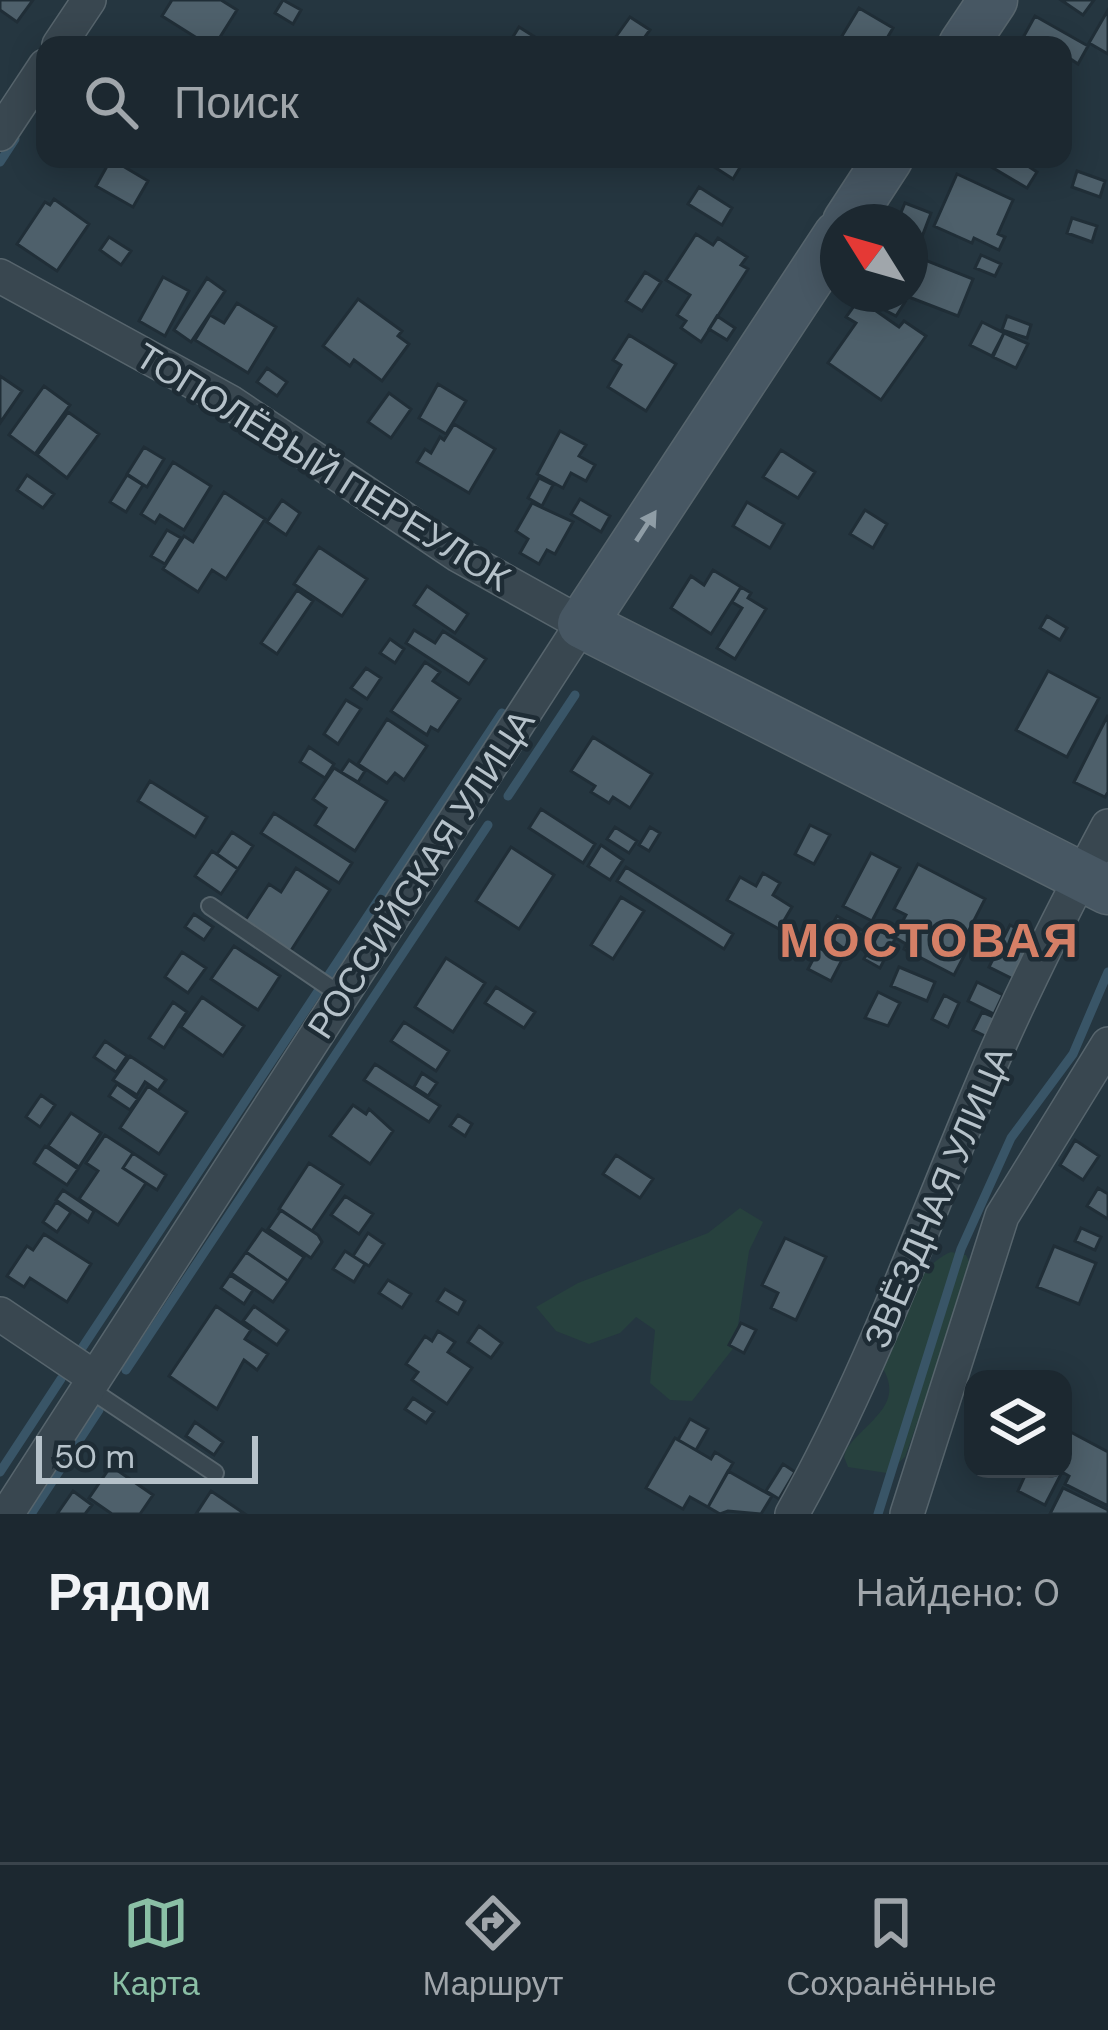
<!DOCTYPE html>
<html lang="ru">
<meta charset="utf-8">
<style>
:root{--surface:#1c2830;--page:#253038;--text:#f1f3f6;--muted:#a0a6ab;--line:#3a444c;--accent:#8abfa5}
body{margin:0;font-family:"DM Sans",sans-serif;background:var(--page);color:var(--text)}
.controls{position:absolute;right:36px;bottom:36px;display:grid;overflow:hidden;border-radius:24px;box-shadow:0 6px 30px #0003}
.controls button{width:108px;height:108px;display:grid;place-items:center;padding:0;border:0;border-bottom:3px solid var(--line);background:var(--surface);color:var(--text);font:60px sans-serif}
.compass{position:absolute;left:820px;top:204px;width:108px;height:108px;border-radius:50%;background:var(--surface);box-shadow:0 6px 30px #0003;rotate:307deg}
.scale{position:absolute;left:36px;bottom:30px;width:222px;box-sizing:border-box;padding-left:12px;border:6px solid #b6c2ca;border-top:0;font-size:33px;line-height:42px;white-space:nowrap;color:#b6c2ca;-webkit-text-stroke:9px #1e2c35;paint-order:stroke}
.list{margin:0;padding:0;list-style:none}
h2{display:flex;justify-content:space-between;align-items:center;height:156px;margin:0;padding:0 48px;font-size:51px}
h2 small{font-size:39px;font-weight:400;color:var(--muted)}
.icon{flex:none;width:66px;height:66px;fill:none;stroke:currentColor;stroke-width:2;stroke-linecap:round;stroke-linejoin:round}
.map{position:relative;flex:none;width:1108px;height:1514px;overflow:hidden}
.search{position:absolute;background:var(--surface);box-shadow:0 6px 30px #0003;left:36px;right:36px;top:36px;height:132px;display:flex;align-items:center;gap:30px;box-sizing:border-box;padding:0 42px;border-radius:24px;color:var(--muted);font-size:45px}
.sheet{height:348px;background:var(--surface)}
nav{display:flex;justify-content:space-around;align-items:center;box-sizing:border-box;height:168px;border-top:3px solid var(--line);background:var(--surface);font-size:33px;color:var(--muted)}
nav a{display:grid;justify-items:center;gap:6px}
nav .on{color:var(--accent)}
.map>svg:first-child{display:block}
.green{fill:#27413e}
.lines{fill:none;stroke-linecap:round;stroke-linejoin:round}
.stream{stroke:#395567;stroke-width:9}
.building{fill:#4e606b;stroke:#202e37;stroke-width:3}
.lane-casing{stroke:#57656d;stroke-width:20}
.street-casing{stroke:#57656d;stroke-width:36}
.secondary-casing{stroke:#57656d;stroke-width:51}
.lane{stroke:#394750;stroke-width:16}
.street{stroke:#394750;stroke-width:33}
.secondary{stroke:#475763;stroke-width:48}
.oneway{fill:#8f9da6}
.labels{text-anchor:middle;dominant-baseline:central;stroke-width:9;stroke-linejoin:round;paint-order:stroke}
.street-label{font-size:36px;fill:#b6c2ca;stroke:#1e2c35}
.district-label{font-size:48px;font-weight:bold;letter-spacing:3px;fill:#d57f66;stroke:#1e2c35}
</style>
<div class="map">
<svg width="1108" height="1514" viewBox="0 0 1108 1514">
<rect width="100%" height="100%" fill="#253640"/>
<path class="green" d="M740,1208L763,1222L749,1251L735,1346L692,1401L670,1400L650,1383L655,1330L636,1317L620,1333L589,1344L556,1331L536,1307L578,1283L708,1233Z
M951,1252L966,1255L972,1267L905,1457L887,1473L848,1467L844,1457L846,1450C866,1420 908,1405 880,1364C896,1329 913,1267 951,1252Z"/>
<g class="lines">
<path class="stream" d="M0,162L15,139
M508,796L575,695
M80,1351L502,713
M126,1370L488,825
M0,1472L61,1379
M31,1514L99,1410
M878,1514L961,1249L1011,1138L1073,1054L1108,972"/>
</g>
<path class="building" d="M0,0H33L17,22L0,10Z
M172,0H221L237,10L215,45H208L162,16Z
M283,0L301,10L293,24L275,13Z
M1061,0H1094L1083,15Z
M859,8L893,28L883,45H845L839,41Z
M1108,10V54L1089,43Z
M1035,16L1088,46L1078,64L1072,60L1063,76V45H1019Z
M630,17L650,30L639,45H610Z
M519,27L538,39L534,45H508Z
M111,159L148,181L133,207L96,186Z
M702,159H745L733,179Z
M978,159H1033L1028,166L1037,172L1027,188Z
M1077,171L1105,181L1100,197L1072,187Z
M957,174L1013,200L998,234L1005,237L999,250L974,238L972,243L934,226Z
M699,187L732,208L722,225L688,204Z
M54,199L89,224L57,271L17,244L45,202L50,205Z
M905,203L931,213L915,255L910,253V222H897Z
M1072,218L1097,226L1092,242L1067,233Z
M696,234L713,245L718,238L747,257L741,265L748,269L701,342L681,328L686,321L677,315L690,295L666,280Z
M109,237L131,251L121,265L100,250Z
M910,254L973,279L958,316L901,294H910Z
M981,255L1001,264L995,276L975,268Z
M645,272L661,282L642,311L626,301Z
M163,277L189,291L165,336L139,321Z
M207,278L225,291L191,342L174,330Z
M884,294L905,302L896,316L877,306Z
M358,299L402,331L398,336L409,344L382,381L354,360L350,366L323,346Z
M859,299L899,327L904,321L926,336L881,400L828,363L856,323L846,317Z
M237,303L276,327L248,373L195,340L210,315L224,323Z
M717,316L735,328L727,340L709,329Z
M1007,316L1031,325L1027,338L1002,330Z
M982,322L1004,333L992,356L970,345Z
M1004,333L1028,344L1016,368L993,357Z
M629,335L676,364L646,411L608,387L621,365L613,360Z
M267,368L287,382L277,396L257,382Z
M0,376L22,391L0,423Z
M438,384L466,401L446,434L419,418Z
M44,386L70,405L35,454L9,435Z
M389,393L411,409L391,438L368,422Z
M68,412L99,434L67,478L37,455Z
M454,424L495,449L469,493L417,462L425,449L431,453L440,437L444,440Z
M560,431L586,445L579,456L595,465L586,481L571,473L563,488L537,474Z
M144,447L164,459L147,487L127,474Z
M781,450L815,472L798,498L763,477Z
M173,462L211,486L184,530L160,515L155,523L141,514Z
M27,475L54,494L43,508L17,490Z
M127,475L143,485L126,512L110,502Z
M539,478L553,485L542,506L528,498Z
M224,492L265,519L226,579L212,570L198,592L163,569L184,536L193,542Z
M580,499L610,516L601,532L571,514Z
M282,500L300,513L286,535L267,522Z
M747,502L784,524L770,548L733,526Z
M532,503L573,522L555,554L547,550L539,564L520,553L528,539L516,531Z
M865,510L887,524L873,548L850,534Z
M167,530L181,538L165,564L151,556Z
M319,547L367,579L342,616L294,584Z
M713,570L741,587L711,634L671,608L691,576L704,585Z
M427,586L468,614L455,633L414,605Z
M741,587L751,593L748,598L766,609L735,659L717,648L742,608L732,602Z
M297,590L313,601L277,654L261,643Z
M1047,616L1067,628L1060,640L1040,628Z
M414,630L435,643L443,631L486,659L469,684L406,643Z
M390,639L404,649L395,663L380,653Z
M425,662L440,672L433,681L460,699L438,731L431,727L427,735L391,711Z
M366,668L381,678L367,699L351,688Z
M1048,671L1099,698L1067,757L1016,730Z
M346,700L361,709L338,744L324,734Z
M1108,715V792L1105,797L1074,782Z
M387,719L427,746L404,780L395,773L387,783L358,764Z
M593,737L652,774L630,808L613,797L609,803L591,792L595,786L571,771Z
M309,747L334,764L325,778L300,762Z
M349,760L365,771L358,782L341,772Z
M334,768L387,801L355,851L315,825L326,808L313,799Z
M150,781L207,817L195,837L138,801Z
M541,809L595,844L583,863L529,828Z
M274,813L352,863L339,883L261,833Z
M810,825L830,835L814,864L795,854Z
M615,827L637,841L629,853L607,839Z
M650,827L660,833L649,851L639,845Z
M232,832L253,846L238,869L217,854Z
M601,845L623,860L610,880L588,866Z
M511,847L554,875L519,929L476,901Z
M212,851L238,869L221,894L195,876Z
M871,853L900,868L872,921L843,906Z
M918,864L985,899L966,936L973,939L954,975L904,949L906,944L894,937L906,915L894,909Z
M626,867L733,934L724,949L617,881Z
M296,868L330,890L290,952L244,922L269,884L281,892Z
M763,873L780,883L773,895L792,907L779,929L727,900L740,877L756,886Z
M621,897L644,911L613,959L591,945Z
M194,914L213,927L204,940L185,927Z
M837,916L860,929L847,951L826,935Z
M1010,925L1036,938L1015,980L989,967Z
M860,929L876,938L868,953L852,944Z
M880,931L895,939L880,968L864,959Z
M234,946L280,976L258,1010L211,979Z
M819,948L842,960L831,981L808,969Z
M182,952L206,968L188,993L165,977Z
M446,958L485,983L453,1032L415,1007Z
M899,967L935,982L927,1001L891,986Z
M977,982L1003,995L994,1014L968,1001Z
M496,987L535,1012L524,1028L485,1003Z
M878,992L900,1003L888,1026L865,1018Z
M944,995L959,1003L948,1027L932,1019Z
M202,997L244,1026L223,1056L181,1027Z
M173,1002L187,1012L164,1048L149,1038Z
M982,1012L996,1018L987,1037L973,1030Z
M404,1022L449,1051L436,1071L391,1041Z
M105,1041L127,1056L116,1072L94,1057Z
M130,1056L166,1080L158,1091L145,1082L137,1095L113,1080Z
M375,1064L440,1106L429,1122L364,1080Z
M422,1073L437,1083L428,1096L414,1087Z
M117,1084L138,1099L130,1110L109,1096Z
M148,1086L187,1112L159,1154L120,1128Z
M41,1095L55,1105L40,1127L26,1117Z
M353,1105L366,1114L369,1109L393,1131L370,1164L330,1136Z
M71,1113L101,1133L79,1167L48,1146Z
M458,1115L472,1124L465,1136L450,1126Z
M105,1135L133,1153L123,1168L146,1183L118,1225L79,1199L98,1171L86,1163Z
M1075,1140L1099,1156L1083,1180L1060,1165Z
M45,1146L78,1169L67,1185L34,1163Z
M133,1153L166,1175L157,1190L123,1168Z
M616,1155L653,1179L640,1198L603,1174Z
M309,1163L343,1185L312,1231L279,1209Z
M1098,1188L1108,1194V1219L1087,1206Z
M63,1190L94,1211L88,1222L56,1200Z
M345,1196L373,1214L359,1234L331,1215Z
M56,1202L71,1212L57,1232L43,1222Z
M281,1210L318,1235L322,1242L311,1258L268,1229Z
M1081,1228L1101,1237L1095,1250L1075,1241Z
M262,1229L304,1257L288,1281L246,1252Z
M368,1233L384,1244L369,1266L353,1256Z
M44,1234L91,1264L67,1302L30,1278L24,1287L7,1276L27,1246L33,1250Z
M785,1238L826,1257L796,1320L771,1308L778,1293L762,1285Z
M1054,1246L1096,1263L1079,1304L1037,1287Z
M345,1251L365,1264L354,1282L333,1269Z
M246,1252L288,1281L273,1302L231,1273Z
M230,1275L253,1290L244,1304L221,1288Z
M388,1280L411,1294L402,1308L379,1293Z
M445,1289L465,1301L458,1314L437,1301Z
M216,1306L251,1330L245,1339L268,1354L257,1370L244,1360L217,1409L169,1376Z
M254,1306L288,1330L277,1345L243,1321Z
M741,1323L756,1330L744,1353L729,1345Z
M479,1326L502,1343L491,1358L468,1342Z
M438,1331L455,1342L448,1352L472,1368L447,1404L412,1380L418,1372L406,1364L425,1336L432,1341Z
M413,1398L434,1412L426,1423L405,1409Z
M690,1419L708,1429L696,1450L678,1440Z
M195,1422L223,1442L214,1455L186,1436Z
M1063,1428L1108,1452V1506L1065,1484L1069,1476L1062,1472L1045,1505L1018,1491L1028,1469H1063Z
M675,1438L711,1459L715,1452L733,1463L708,1507L690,1497L683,1509L646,1488Z
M783,1464L795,1472L779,1499L766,1491Z
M111,1466L153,1495L140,1514H112L89,1498Z
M728,1471L772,1496L761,1514L728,1511L720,1514L708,1507Z
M1063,1488L1108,1510V1514H1050Z
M73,1491L92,1505L85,1514H57Z
M211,1491L245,1514H196Z"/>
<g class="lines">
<g class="lane-casing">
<path id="lane" d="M210,906L342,996
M88,1388L215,1473"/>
</g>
<g class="street-casing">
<path id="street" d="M59,45L89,0
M0,134L45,66
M0,276L230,402L458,555L582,624L7,1514
M0,1314L95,1378
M792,1514C867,1381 918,1238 977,1097C1015,1005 1061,914 1108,826
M907,1514L1002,1216L1108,1044"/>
</g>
<g class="secondary-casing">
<path id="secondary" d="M963,45L993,0
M847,222L888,159
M838,235L582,624L1108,890"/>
</g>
<use href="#lane" class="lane"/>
<use href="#street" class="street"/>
<use href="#secondary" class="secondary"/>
</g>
<defs><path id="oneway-solid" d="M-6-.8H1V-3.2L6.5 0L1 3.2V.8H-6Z" transform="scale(3)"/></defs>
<use class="oneway" href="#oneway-solid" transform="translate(646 526) rotate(-57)"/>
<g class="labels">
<g class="street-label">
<text transform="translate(323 467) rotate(32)">ТОПОЛЁВЫЙ ПЕРЕУЛОК</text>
<text transform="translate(421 874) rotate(-57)">РОССИЙСКАЯ УЛИЦА</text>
<text transform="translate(938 1197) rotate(-67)">ЗВЁЗДНАЯ УЛИЦА</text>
</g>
<g class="district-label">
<text x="930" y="940">МОСТОВАЯ</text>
</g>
</g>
</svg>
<div class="controls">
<button><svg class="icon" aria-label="layers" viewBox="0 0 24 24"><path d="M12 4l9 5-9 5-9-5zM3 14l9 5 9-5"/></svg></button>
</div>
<svg class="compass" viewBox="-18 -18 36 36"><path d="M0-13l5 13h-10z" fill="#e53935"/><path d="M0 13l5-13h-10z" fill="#a0a6ab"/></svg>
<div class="scale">50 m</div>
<div class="search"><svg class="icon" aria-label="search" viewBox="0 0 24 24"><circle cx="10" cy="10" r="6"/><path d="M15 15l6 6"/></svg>Поиск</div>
</div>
<section class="sheet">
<h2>Рядом<small>Найдено: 0</small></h2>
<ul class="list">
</ul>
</section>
<nav>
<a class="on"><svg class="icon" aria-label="map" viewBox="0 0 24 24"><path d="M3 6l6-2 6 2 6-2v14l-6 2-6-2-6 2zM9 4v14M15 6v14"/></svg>Карта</a>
<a><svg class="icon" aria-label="directions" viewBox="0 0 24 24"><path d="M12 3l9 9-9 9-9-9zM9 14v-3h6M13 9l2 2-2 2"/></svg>Маршрут</a>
<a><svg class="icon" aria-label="saved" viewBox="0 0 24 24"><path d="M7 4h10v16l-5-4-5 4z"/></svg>Сохранённые</a>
</nav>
